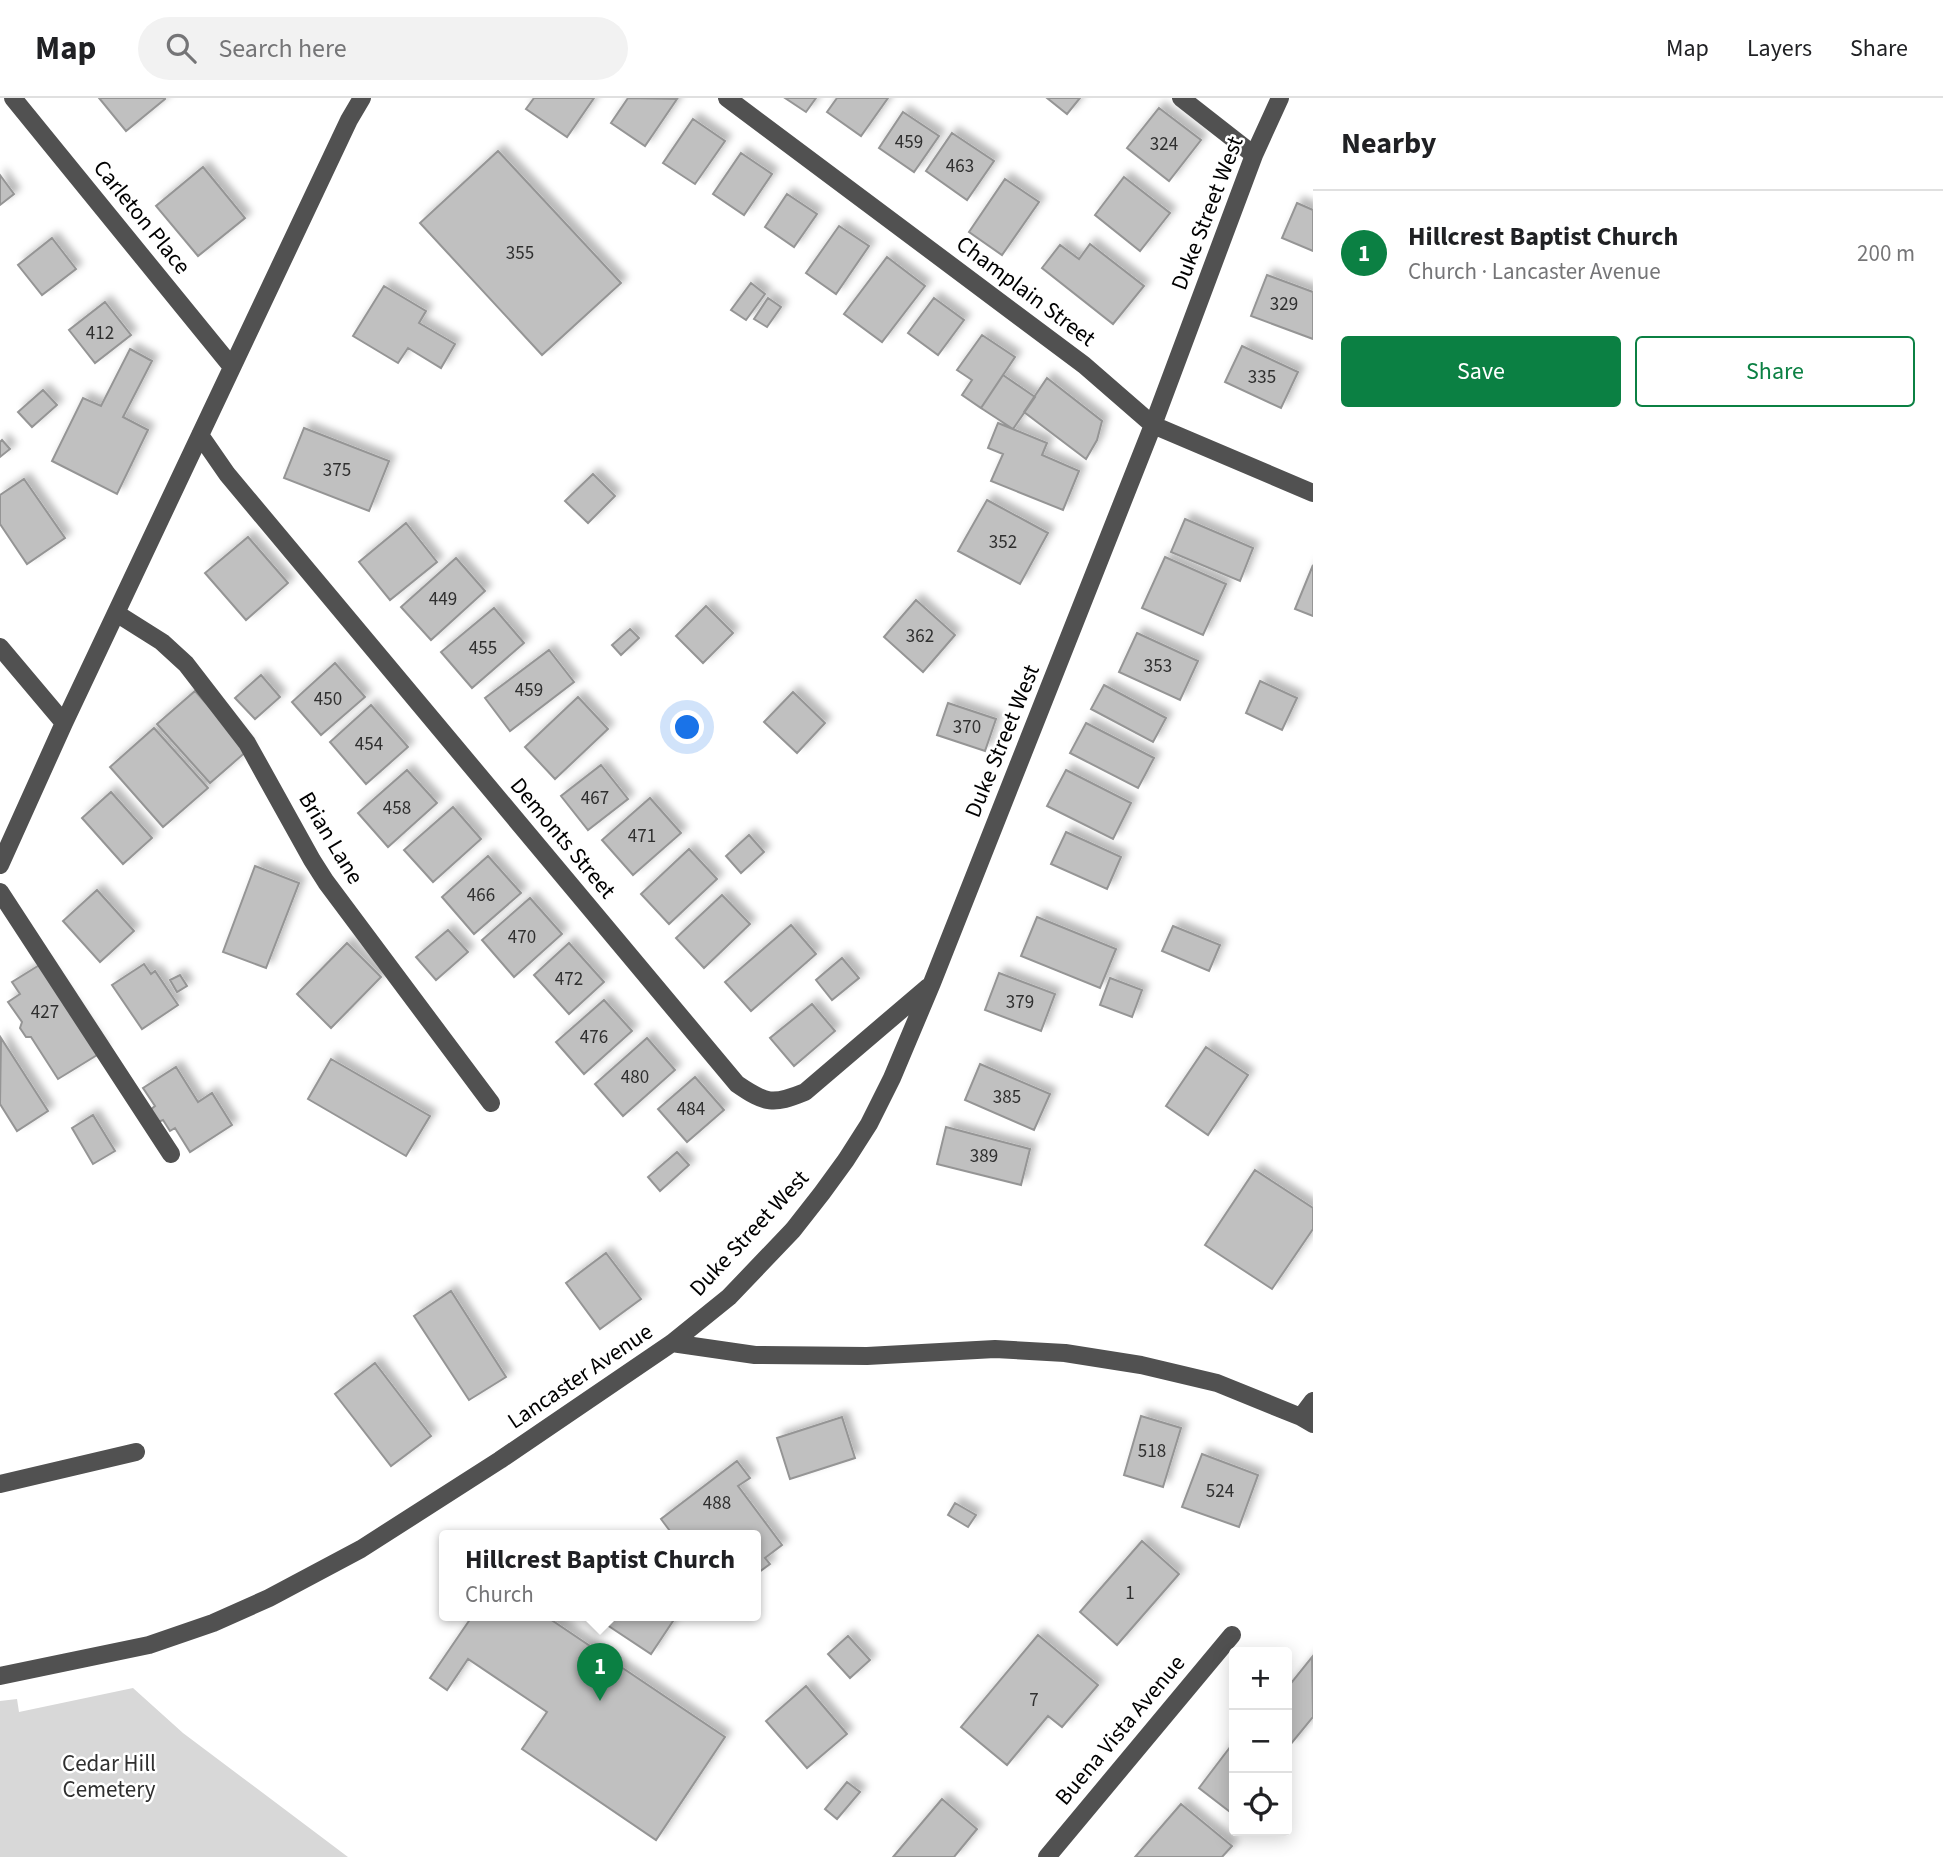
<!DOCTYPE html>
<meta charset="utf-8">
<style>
:root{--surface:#fff;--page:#f2f2f2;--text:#202124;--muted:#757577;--line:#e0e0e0;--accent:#0b8043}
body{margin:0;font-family:"Source Sans 3",sans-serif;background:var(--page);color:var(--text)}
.controls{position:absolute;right:21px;bottom:21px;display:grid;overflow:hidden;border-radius:7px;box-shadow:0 4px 18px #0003}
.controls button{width:63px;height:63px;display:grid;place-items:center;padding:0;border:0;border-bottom:2px solid var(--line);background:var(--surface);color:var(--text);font:35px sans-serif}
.you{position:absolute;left:688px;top:630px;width:24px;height:24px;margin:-18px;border:5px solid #fff;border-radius:50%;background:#1a73e8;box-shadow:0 0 0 10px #1a73e833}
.badge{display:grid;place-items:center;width:46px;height:46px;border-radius:50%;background:var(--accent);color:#fff;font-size:23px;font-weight:700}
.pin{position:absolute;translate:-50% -58px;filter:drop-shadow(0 2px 4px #0008)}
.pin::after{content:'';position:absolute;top:37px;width:24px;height:21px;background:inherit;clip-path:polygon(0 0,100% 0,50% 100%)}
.popup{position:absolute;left:439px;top:1432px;width:322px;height:91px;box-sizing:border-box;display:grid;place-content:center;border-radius:7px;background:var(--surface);filter:drop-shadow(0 2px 5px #0005);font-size:23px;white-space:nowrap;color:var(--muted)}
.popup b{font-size:26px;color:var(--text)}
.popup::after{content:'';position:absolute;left:50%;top:100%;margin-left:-14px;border:14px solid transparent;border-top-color:var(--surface)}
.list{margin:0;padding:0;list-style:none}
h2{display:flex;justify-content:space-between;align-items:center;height:91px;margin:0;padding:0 28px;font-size:30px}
h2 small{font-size:23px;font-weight:400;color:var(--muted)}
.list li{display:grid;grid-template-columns:46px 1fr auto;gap:21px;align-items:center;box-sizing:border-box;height:126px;padding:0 28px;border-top:2px solid var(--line)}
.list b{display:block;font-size:26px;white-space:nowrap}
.list p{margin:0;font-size:23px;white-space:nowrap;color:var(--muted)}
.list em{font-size:23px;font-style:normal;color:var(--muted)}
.actions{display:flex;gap:14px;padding:21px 28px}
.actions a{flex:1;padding:16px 0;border:2px solid var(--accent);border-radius:7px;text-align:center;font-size:24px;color:var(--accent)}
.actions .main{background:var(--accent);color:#fff}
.icon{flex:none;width:38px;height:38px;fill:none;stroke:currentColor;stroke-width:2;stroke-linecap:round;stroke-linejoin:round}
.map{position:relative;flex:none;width:1313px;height:1759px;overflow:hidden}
header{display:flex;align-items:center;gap:42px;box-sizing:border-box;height:98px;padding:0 35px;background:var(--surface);border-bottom:2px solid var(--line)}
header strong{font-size:33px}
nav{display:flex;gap:38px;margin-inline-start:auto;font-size:24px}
.search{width:490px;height:63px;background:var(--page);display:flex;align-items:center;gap:18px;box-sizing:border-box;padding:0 24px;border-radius:38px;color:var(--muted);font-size:26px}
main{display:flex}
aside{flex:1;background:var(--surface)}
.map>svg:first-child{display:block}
.green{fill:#d8d8d8}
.building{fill:#c0c0c0;stroke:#959595;stroke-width:2;filter:url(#shadow)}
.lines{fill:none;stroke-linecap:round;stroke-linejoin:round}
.minor{stroke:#515151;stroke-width:18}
.labels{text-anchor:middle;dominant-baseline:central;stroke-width:5;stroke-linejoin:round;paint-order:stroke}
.number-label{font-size:19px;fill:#303030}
.street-label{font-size:23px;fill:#000;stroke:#fff}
.park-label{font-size:23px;fill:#2f2f2f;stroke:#fff}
</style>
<header>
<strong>Map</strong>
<div class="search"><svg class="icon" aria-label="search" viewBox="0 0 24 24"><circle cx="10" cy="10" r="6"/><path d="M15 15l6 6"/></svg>Search here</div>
<nav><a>Map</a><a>Layers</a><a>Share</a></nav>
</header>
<main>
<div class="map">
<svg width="1313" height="1759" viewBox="0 0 1313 1759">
<defs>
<filter id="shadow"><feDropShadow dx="6" dy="-6" stdDeviation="3.5" flood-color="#0004"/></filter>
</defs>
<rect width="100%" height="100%" fill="#fff"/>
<path class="green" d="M133,1590L183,1635L348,1759H0V1603L17,1601L19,1614Z"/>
<path class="building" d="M99,0H165V1L126,33Z
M534,0H594L567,39L526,11Z
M628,0L677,1L645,48L611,25Z
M785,0H816L806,14Z
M837,0H888L861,38L827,14Z
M1047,0H1080L1067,16Z
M1159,10L1201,42L1169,83L1127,50Z
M903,14L939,38L914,74L879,50Z
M693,21L725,43L695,86L663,65Z
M952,35L994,63L967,102L926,73Z
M498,53L621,185L542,257L420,125Z
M741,55L772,76L744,117L713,96Z
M203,69L245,120L198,158L156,108Z
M0,77L14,96L0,107Z
M1124,79L1170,115L1140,153L1095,117Z
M1005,81L1039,104L1002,157L969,134Z
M787,96L817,116L794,149L765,129Z
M1297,105L1313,112V153L1282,140Z
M839,128L869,148L836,196L806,175Z
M52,140L76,171L42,197L18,167Z
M1090,146L1144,188L1113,226L1042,170L1060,147L1079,161Z
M887,159L925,188L882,244L844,216Z
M1267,177L1313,194V241L1251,218Z
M751,185L765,196L746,222L731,212Z
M384,188L426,213L419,225L455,246L441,270L408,250L398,265L353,238Z
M768,200L781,209L767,229L754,221Z
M934,200L964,222L938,257L908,235Z
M105,204L131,237L95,265L69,232Z
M982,237L1015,259L981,310L962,297L972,282L957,272Z
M1242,248L1298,274L1281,310L1225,284Z
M130,251L152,263L123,319L148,332L117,396L52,363L83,300L101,308Z
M1003,277L1035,299L1013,331L981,310Z
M1047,280L1102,323L1097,342L1086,361L1024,314Z
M43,292L57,307L32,329L18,314Z
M998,325L1047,345L1042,357L1079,373L1063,412L991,383L1003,356L988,350Z
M304,330L389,363L369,413L284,380Z
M2,342L10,351L0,359V344Z
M593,376L615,398L588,425L565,403Z
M24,381L65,440L27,466L0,426V397Z
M987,402L1048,435L1020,486L958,453Z
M1185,421L1253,450L1240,483L1171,454Z
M406,425L437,464L390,502L359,464Z
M248,439L288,485L246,522L205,475Z
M1165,459L1226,486L1203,537L1142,510Z
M456,460L485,493L431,542L401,509Z
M1313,467V518L1295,511Z
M916,502L955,537L923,574L884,539Z
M706,508L733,535L703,565L676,538Z
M494,510L524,545L472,590L441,554Z
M630,531L639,540L621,557L612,547Z
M1137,535L1198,563L1180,602L1119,574Z
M549,552L574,584L510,633L485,600Z
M335,565L365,599L321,637L292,604Z
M261,577L280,599L255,621L235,600Z
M1260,583L1297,600L1282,632L1246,615Z
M1104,587L1166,620L1153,644L1091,611Z
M195,593L248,652L210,685L157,626Z
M793,594L825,625L797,655L764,624Z
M578,599L608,631L555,681L525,649Z
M948,605L996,621L985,653L937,637Z
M371,607L408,649L366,686L330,644Z
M1086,625L1154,660L1138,690L1070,655Z
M154,630L208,690L163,729L110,669Z
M601,667L628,701L588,732L561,698Z
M407,672L437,705L388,749L358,715Z
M1066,672L1131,705L1113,741L1047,708Z
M111,694L152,740L123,766L82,720Z
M650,700L681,735L633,777L602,742Z
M453,709L481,741L433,784L404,752Z
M1066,734L1121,759L1107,791L1051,766Z
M749,737L764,754L741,775L726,758Z
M689,751L717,781L669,826L641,796Z
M488,758L521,795L474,836L442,799Z
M255,768L299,785L266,870L223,854Z
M97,792L134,833L100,864L63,823Z
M722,797L750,826L704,870L676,840Z
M530,800L562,836L514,879L482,842Z
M1037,819L1116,851L1100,890L1021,858Z
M791,827L816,856L751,913L725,884Z
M1173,828L1220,847L1209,873L1162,853Z
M448,832L468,854L436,882L416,859Z
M347,845L381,879L331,930L297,896Z
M569,845L604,884L569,916L534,877Z
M842,860L859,880L832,902L816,882Z
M41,866L102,954L58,981L31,939H26L20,930L22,924L8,904L20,896L12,884Z
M144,866L151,876L155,873L178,907L142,931L112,887Z
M999,875L1055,896L1041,933L985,912Z
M180,877L187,888L177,894L170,882Z
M1110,880L1142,892L1132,919L1100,907Z
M604,902L632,933L584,976L556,944Z
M812,906L835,933L794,968L770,940Z
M1,940L48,1013L17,1033L0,1006Z
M647,940L675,972L623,1018L595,986Z
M1206,949L1248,977L1208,1037L1166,1008Z
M331,961L430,1018L406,1058L308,1001Z
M980,966L1050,996L1034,1032L965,1002Z
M176,969L198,1004L212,995L232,1027L190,1054L175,1030L170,1033L163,1022L158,1024L150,1012L155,1008L143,990Z
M695,979L724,1012L687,1044L658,1011Z
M93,1017L115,1053L93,1066L72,1030Z
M946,1029L1030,1051L1021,1087L937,1066Z
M677,1054L689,1067L660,1093L648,1079Z
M1255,1072L1313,1110V1131L1272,1191L1205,1147Z
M606,1155L641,1201L600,1231L566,1185Z
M451,1193L506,1279L469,1302L414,1218Z
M375,1265L431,1338L391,1368L335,1296Z
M1141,1318L1181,1330L1163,1389L1124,1377Z
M842,1319L855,1360L790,1381L777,1340Z
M1202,1356L1258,1377L1239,1429L1182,1409Z
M737,1363L750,1380L738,1388L782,1447L765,1460L770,1466L759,1474L756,1470V1437H673L661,1421Z
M955,1405L976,1417L968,1429L948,1417Z
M1142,1443L1179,1476L1117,1547L1080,1514Z
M473,1517H544L725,1639L656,1742L522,1651L547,1614L468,1561L447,1592L430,1580Z
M596,1517H677L651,1556L595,1519Z
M1038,1537L1098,1587L1062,1629L1048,1618L1007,1667L961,1629Z
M848,1538L870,1562L850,1580L828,1556Z
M1312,1559L1313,1619L1290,1647L1287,1644V1590Z
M806,1588L847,1636L807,1670L766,1623Z
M1234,1644V1717L1199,1690Z
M847,1684L860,1694L837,1721L825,1711Z
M942,1701L977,1731L954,1759H893Z
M1181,1706L1232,1748L1222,1759H1135Z"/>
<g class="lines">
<path class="minor" d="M13,0L232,269
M727,0L1084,267L1153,327L1313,395
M1181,0L1254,57
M200,337L227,376L737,986C766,1006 773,1007 805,994L928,889
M116,515L162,544L186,566L247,645L312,762L326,784L491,1005
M0,549L64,625
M0,767L64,625L349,22L362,0
M0,794L171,1056
M672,1245L755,1257L867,1258L995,1251L1065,1255L1141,1267L1217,1285L1301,1319L1313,1326
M1301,1319L1313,1303
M0,1386L136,1354
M0,1578L149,1547L213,1525L269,1500L361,1451L500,1362L672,1245L729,1199L793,1132L822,1095L846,1062L869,1026L892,980L932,885L1153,327L1254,57L1280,0
M1047,1759L1232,1537"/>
</g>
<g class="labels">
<g class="number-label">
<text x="909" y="44">459</text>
<text x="1164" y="46">324</text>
<text x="960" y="68">463</text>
<text x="520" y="155">355</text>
<text x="1284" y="206">329</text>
<text x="100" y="235">412</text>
<text x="1262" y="279">335</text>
<text x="337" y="372">375</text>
<text x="1003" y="444">352</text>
<text x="443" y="501">449</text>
<text x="920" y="538">362</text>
<text x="483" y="550">455</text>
<text x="1158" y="568">353</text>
<text x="529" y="592">459</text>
<text x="328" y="601">450</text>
<text x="967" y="629">370</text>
<text x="369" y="646">454</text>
<text x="595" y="700">467</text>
<text x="397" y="710">458</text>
<text x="642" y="738">471</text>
<text x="481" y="797">466</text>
<text x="522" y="839">470</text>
<text x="569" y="881">472</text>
<text x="1020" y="904">379</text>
<text x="45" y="914">427</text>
<text x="594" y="939">476</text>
<text x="635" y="979">480</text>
<text x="1007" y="999">385</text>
<text x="691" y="1011">484</text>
<text x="984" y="1058">389</text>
<text x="1152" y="1353">518</text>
<text x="1220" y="1393">524</text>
<text x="717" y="1405">488</text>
<text x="1130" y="1495">1</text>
<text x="1034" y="1602">7</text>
</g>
<g class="street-label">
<text transform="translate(1207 115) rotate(-69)">Duke Street West</text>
<text transform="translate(142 119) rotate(51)">Carleton Place</text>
<text transform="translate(1026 193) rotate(37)">Champlain Street</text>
<text transform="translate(1002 643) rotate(-68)">Duke Street West</text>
<text transform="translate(331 740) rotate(59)">Brian Lane</text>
<text transform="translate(563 740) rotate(50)">Demonts Street</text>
<text transform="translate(749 1135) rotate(-47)">Duke Street West</text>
<text transform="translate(580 1278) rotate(-34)">Lancaster Avenue</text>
<text transform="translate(1120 1632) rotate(-50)">Buena Vista Avenue</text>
</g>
<g class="park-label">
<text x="109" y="1665">Cedar Hill<tspan x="109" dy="26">Cemetery</tspan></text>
</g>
</g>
</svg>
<div class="controls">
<button>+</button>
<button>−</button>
<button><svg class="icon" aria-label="locate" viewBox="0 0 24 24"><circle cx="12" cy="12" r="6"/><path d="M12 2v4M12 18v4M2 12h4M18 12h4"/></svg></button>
</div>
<div class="you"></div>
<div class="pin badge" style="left:600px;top:1603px">1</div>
<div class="popup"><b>Hillcrest Baptist Church</b>Church</div>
</div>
<aside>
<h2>Nearby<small></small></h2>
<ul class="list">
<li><span class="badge">1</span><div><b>Hillcrest Baptist Church</b><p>Church · Lancaster Avenue</p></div><em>200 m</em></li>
</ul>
<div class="actions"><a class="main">Save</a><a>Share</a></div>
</aside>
</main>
